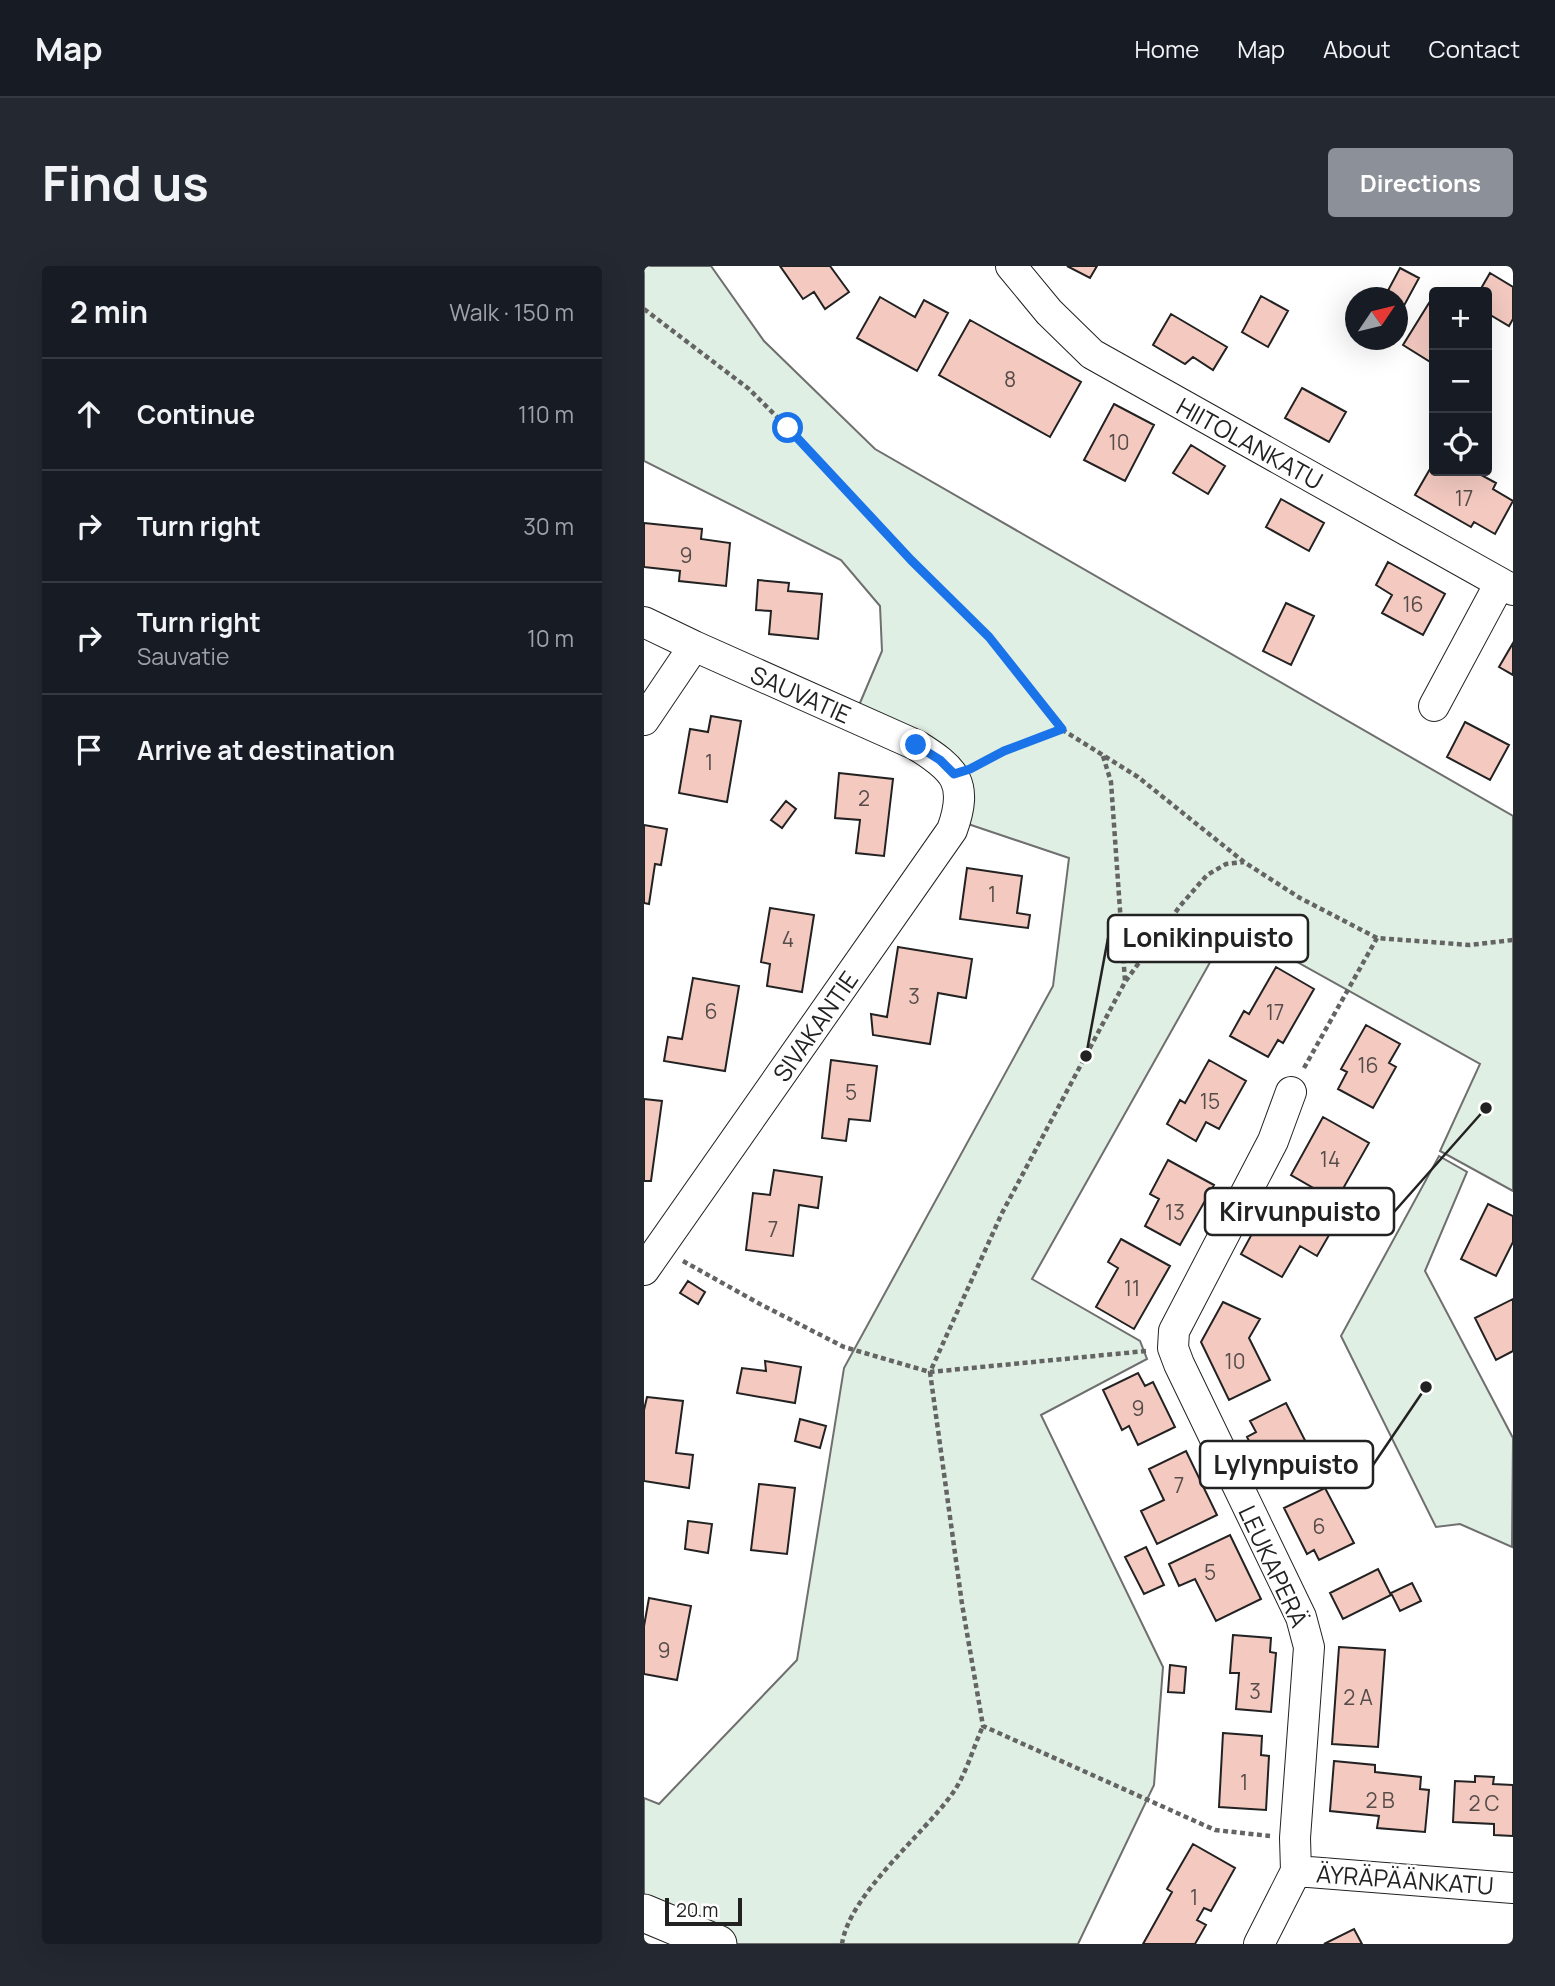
<!DOCTYPE html>
<meta charset="utf-8">
<style>
:root{--surface:#171b24;--page:#242831;--text:#f1f3f6;--muted:#9ea1a6;--line:#363941;--accent:#8c9099}
body{margin:0;font-family:Manrope,sans-serif;background:var(--page);color:var(--text)}
.controls{position:absolute;right:21px;top:21px;display:grid;overflow:hidden;border-radius:7px;box-shadow:0 7px 28px #0002}
.controls button{width:63px;height:63px;display:grid;place-items:center;padding:0;border:0;border-bottom:2px solid var(--line);background:var(--surface);color:var(--text);font:35px sans-serif}
.compass{position:absolute;left:701px;top:21px;width:63px;height:63px;border-radius:50%;background:var(--surface);box-shadow:0 7px 28px #0002;rotate:55deg}
.scale{position:absolute;left:21px;bottom:18px;width:77px;box-sizing:border-box;padding-left:7px;border:4px solid #222;border-top:0;font-size:19px;line-height:24px;white-space:nowrap;color:#222;-webkit-text-stroke:5px #fff;paint-order:stroke}
.stop{position:absolute;width:21px;height:21px;margin:-16px;border:5px solid #1a73e8;border-radius:50%;background:#fff}
.stop.end{background:#1a73e8;border-color:#fff;box-shadow:0 2px 7px #0008}
.list{margin:0;padding:0;list-style:none}
h2{display:flex;justify-content:space-between;align-items:center;height:91px;margin:0;padding:0 28px;font-size:30px}
h2 small{font-size:23px;font-weight:400;color:var(--muted)}
.list li{display:grid;grid-template-columns:46px 1fr auto;gap:21px;align-items:center;box-sizing:border-box;height:112px;padding:0 28px;border-top:2px solid var(--line)}
.list b{display:block;font-size:26px;white-space:nowrap}
.list p{margin:0;font-size:23px;white-space:nowrap;color:var(--muted)}
.list em{font-size:23px;font-style:normal;color:var(--muted)}
.icon{flex:none;width:38px;height:38px;fill:none;stroke:currentColor;stroke-width:2;stroke-linecap:round;stroke-linejoin:round}
.map{position:relative;flex:none;width:869px;height:1678px;overflow:hidden;border-radius:7px}
header{display:flex;align-items:center;gap:42px;box-sizing:border-box;height:98px;padding:0 35px;background:var(--surface);border-bottom:2px solid var(--line)}
header strong{font-size:33px}
nav{display:flex;gap:38px;margin-inline-start:auto;font-size:24px}
.intro{display:flex;align-items:center;justify-content:space-between;box-sizing:border-box;height:168px;padding:0 42px}
h1{margin:0;font-size:49px}
.button{padding:18px 32px;border-radius:7px;background:var(--accent);color:#fff;font-size:24px;font-weight:700}
main{display:flex;gap:42px;padding:0 42px}
aside{flex:1;background:var(--surface);border-radius:7px;box-shadow:0 7px 28px #0002}
.map>svg:first-child{display:block}
.green{fill:#e0efe3;stroke:#6f6f6f;stroke-width:2}
.building{fill:#f3c9c0;stroke:#222;stroke-width:2}
.lines{fill:none;stroke-linecap:round;stroke-linejoin:round}
.minor-casing{stroke:#222;stroke-width:32}
.major-casing{stroke:#222;stroke-width:39}
.path{stroke:#646464;stroke-width:4.5;stroke-dasharray:5 3.5;stroke-linecap:butt}
.minor{stroke:#fff;stroke-width:30}
.major{stroke:#fff;stroke-width:37}
.route{stroke:#1a73e8;stroke-width:9}
.labels{text-anchor:middle;dominant-baseline:central;stroke-width:5;stroke-linejoin:round;paint-order:stroke}
.number-label{font-size:21px;fill:#564c4a}
.street-label{font-size:24px;fill:#222;stroke:#fff}
.leader{fill:none;stroke:#222;stroke-width:2.5}
.callout-dot{fill:#222;stroke:#fff;stroke-width:2.5}
.callout{fill:#fff;stroke:#222;stroke-width:2.5}
.callout-label{font-size:26px;text-anchor:middle;font-weight:bold;fill:#222}
</style>
<header>
<strong>Map</strong>
<nav><a>Home</a><a>Map</a><a>About</a><a>Contact</a></nav>
</header>
<div class="intro"><h1>Find us</h1><a class="button">Directions</a></div>
<main>
<aside>
<h2>2 min<small>Walk · 150 m</small></h2>
<ul class="list">
<li><svg class="icon" aria-label="ahead" viewBox="0 0 24 24"><path d="M12 20V5M6 11l6-6 6 6"/></svg><div><b>Continue</b></div><em>110 m</em></li>
<li><svg class="icon" aria-label="right" viewBox="0 0 24 24"><path d="M7 20v-9h11M14 6l5 5-5 5"/></svg><div><b>Turn right</b></div><em>30 m</em></li>
<li><svg class="icon" aria-label="right" viewBox="0 0 24 24"><path d="M7 20v-9h11M14 6l5 5-5 5"/></svg><div><b>Turn right</b><p>Sauvatie</p></div><em>10 m</em></li>
<li><svg class="icon" aria-label="arrive" viewBox="0 0 24 24"><path d="M6 21V4h12l-3 4 3 4H6"/></svg><div><b>Arrive at destination</b></div></li>
</ul>
</aside>
<div class="map">
<svg width="869" height="1678" viewBox="0 0 869 1678">
<rect width="100%" height="100%" fill="#fff"/>
<path class="green" d="M0,0H67L120,75L231,183L869,550V925L796,885L836,798L587,659L388,1013L496,1075L503,1093L397,1149L519,1401L510,1519L434,1678H61L0,1653V1532L15,1538L153,1394L200,1102L409,720L425,592L324,558V521L213,444L238,385L236,340L197,294L0,195Z
M795,890L823,906L781,1005L869,1172L868,1281L816,1258L792,1261L697,1070Z"/>
<path class="building" d="M136,0H186L205,26L181,43L170,26L159,33Z
M423,0H453L446,12Z
M756,2L775,12L756,47L754,46V32H740Z
M846,7L869,21V53L865,60L843,47V26H835Z
M617,30L644,45L624,81L598,66Z
M236,31L271,51L280,34L304,47L273,105L213,72Z
M785,37L790,41V93L788,97L759,79Z
M527,48L583,81L569,104L549,91L541,98L509,79Z
M326,54L437,116L406,171L295,109Z
M658,122L702,146L685,176L641,152Z
M470,138L510,159L481,215L440,194Z
M547,179L581,200L564,228L529,207Z
M790,196V205H830L852,217L849,223L869,235L851,268L830,256L827,261L771,229Z
M637,233L680,257L665,285L622,261Z
M0,257L58,263L57,273L86,277L82,320L35,315L36,305L0,301Z
M744,296L801,328L779,369L738,347L748,329L732,319Z
M114,314L145,317L144,325L178,328L174,373L125,368L127,345L112,344Z
M642,337L670,350L647,399L619,385Z
M869,377V409L855,401Z
M67,450L97,455L83,536L35,527L46,463L64,466Z
M821,456L865,479L846,514L803,491Z
M195,507L249,513L240,590L212,587L216,554L191,552Z
M142,535L152,543L138,562L127,554Z
M0,559L23,563L17,599L11,598L5,638L0,637Z
M323,602L378,610L373,647L386,649L384,662L316,653Z
M126,642L170,649L158,726L123,720L126,698L117,696Z
M254,681L328,693L322,732L294,727L286,778L229,769L227,748L243,751Z
M632,701L670,723L639,777L634,774L624,791L586,770L600,745L605,748Z
M49,712L95,720L81,805L20,795L24,771L38,773Z
M722,759L756,778L745,797L752,801L729,842L694,823L703,806L697,803Z
M187,794L233,800L226,855L205,853L202,875L178,872Z
M565,794L602,815L575,863L562,856L552,875L523,858L536,834L541,837Z
M0,833L18,835L7,915H0Z
M679,851L725,877L692,935L647,909Z
M524,894L570,919L536,979L501,960L515,933L506,928Z
M130,904L178,911L174,942L155,939L149,990L102,984L109,927L126,929Z
M628,931L688,964L673,990L656,980L638,1011L597,988Z
M844,938L869,950V976L852,1010L817,993Z
M477,973L526,1000L490,1063L452,1041L474,1002L464,996Z
M44,1015L61,1026L54,1038L36,1027Z
M869,1033V1085L852,1094L831,1052Z
M579,1036L616,1053L605,1072L626,1114L585,1134L557,1076Z
M121,1095L157,1101L151,1137L93,1127L98,1102L122,1105Z
M494,1107L501,1120L509,1116L531,1161L494,1179L485,1160L478,1164L459,1124Z
M3,1131L39,1135L32,1187L49,1189L45,1222L0,1215V1144Z
M642,1137L672,1196L627,1219L603,1171L612,1166L606,1155Z
M156,1153L182,1160L176,1182L151,1175Z
M542,1185L573,1249L513,1278L497,1245L520,1234L505,1203Z
M115,1218L151,1222L143,1288L107,1284Z
M681,1222L710,1277L675,1294L670,1284L663,1288L640,1242Z
M44,1255L68,1258L64,1287L41,1283Z
M586,1269L617,1333L572,1355L551,1313L535,1320L525,1298Z
M502,1281L520,1319L500,1328L481,1291Z
M734,1303L747,1329L699,1353L686,1327Z
M768,1317L777,1335L756,1345L747,1327Z
M5,1332L47,1340L33,1414L0,1408V1360Z
M589,1369L627,1372L626,1386L632,1387L627,1446L592,1443L595,1407H586Z
M695,1381L741,1384L734,1481L688,1478Z
M526,1399L542,1401L540,1427L524,1426Z
M579,1467L618,1470L617,1489L625,1490L622,1544L575,1541Z
M690,1495L731,1499V1506L777,1511L776,1523L785,1524L781,1566L733,1562L735,1550L686,1545Z
M831,1510L850,1511L849,1518L869,1519V1570L850,1569V1558L809,1556L811,1515L831,1516Z
M549,1578L591,1602L567,1645L560,1642L553,1654L562,1659L551,1678H499L528,1626L523,1623Z
M710,1663L718,1678H680Z"/>
<g class="lines">
<g class="minor-casing">
<path id="minor" d="M367,0L405,46L448,88L869,324
M0,356L50,380L272,479C311,503 325,517 308,564L0,1004
M790,440L856,317
M0,454L50,380
M647,826L629,875L530,1065L529,1082L535,1098L657,1351L665,1381L651,1572L652,1605
M615,1678L652,1605L869,1622"/>
</g>
<g class="major-casing">
<path id="major" d="M0,1647L74,1678"/>
</g>
<path class="path" d="M0,43L105,123L144,162L267,294L345,371L417,463L494,511L600,596L656,632L733,672L826,679L869,674
M459,490L467,516L481,715
M332,500L360,485L417,463
M660,802L733,672
M39,995L116,1038L200,1081L286,1106L318,1338L339,1460L571,1564L626,1570
M502,1085L286,1106L358,947L481,716L536,640L563,609L582,598L600,596
M198,1678C205,1629 278,1570 308,1528C322,1509 329,1482 339,1460"/>
<use href="#minor" class="minor"/>
<use href="#major" class="major"/>
</g>
<g class="lines">
<path class="route" d="M144,162L267,294L345,371L418,463L360,485L326,503L310,508L296,494L272,479"/>
</g>
<g class="labels">
<g class="number-label">
<text x="366" y="113">8</text>
<text x="475" y="176">10</text>
<text x="820" y="232">17</text>
<text x="42" y="289">9</text>
<text x="769" y="338">16</text>
<text x="65" y="496">1</text>
<text x="220" y="532">2</text>
<text x="348" y="628">1</text>
<text x="144" y="673">4</text>
<text x="270" y="730">3</text>
<text x="67" y="745">6</text>
<text x="631" y="746">17</text>
<text x="724" y="799">16</text>
<text x="207" y="826">5</text>
<text x="566" y="835">15</text>
<text x="686" y="893">14</text>
<text x="531" y="946">13</text>
<text x="129" y="963">7</text>
<text x="488" y="1022">11</text>
<text x="591" y="1095">10</text>
<text x="494" y="1142">9</text>
<text x="535" y="1219">7</text>
<text x="675" y="1260">6</text>
<text x="566" y="1306">5</text>
<text x="20" y="1384">9</text>
<text x="611" y="1425">3</text>
<text x="714" y="1431">2 A</text>
<text x="600" y="1516">1</text>
<text x="736" y="1534">2 B</text>
<text x="840" y="1537">2 C</text>
<text x="550" y="1631">1</text>
</g>
<g class="street-label">
<text transform="translate(606 177) rotate(29)">HIITOLANKATU</text>
<text transform="translate(157 428) rotate(24)">SAUVATIE</text>
<text transform="translate(171 760) rotate(-55)">SIVAKANTIE</text>
<text transform="translate(630 1300) rotate(65)">LEUKAPERÄ</text>
<text transform="translate(761 1613) rotate(4)">ÄYRÄPÄÄNKATU</text>
</g>
</g>
<path class="leader" d="M442 790L464 672M842 842L750 946M782 1121L729 1199"/>
<g class="callout-dot">
<circle cx="442" cy="790" r="7"/>
<circle cx="842" cy="842" r="7"/>
<circle cx="782" cy="1121" r="7"/>
</g>
<g class="callout">
<rect x="464" y="649" width="200" height="47" rx="7"/>
<rect x="561" y="922" width="189" height="47" rx="7"/>
<rect x="556" y="1175" width="173" height="47" rx="7"/>
</g>
<g class="callout-label">
<text x="564" y="681">Lonikinpuisto</text>
<text x="656" y="955">Kirvunpuisto</text>
<text x="642" y="1208">Lylynpuisto</text>
</g>
</svg>
<div class="controls">
<button>+</button>
<button>−</button>
<button><svg class="icon" aria-label="locate" viewBox="0 0 24 24"><circle cx="12" cy="12" r="6"/><path d="M12 2v4M12 18v4M2 12h4M18 12h4"/></svg></button>
</div>
<svg class="compass" viewBox="-18 -18 36 36"><path d="M0-13l5 13h-10z" fill="#e53935"/><path d="M0 13l5-13h-10z" fill="#9ea1a6"/></svg>
<div class="scale">20 m</div>
<div class="stop" style="left:144px;top:162px"></div>
<div class="stop end" style="left:272px;top:479px"></div>
</div>
</main>
